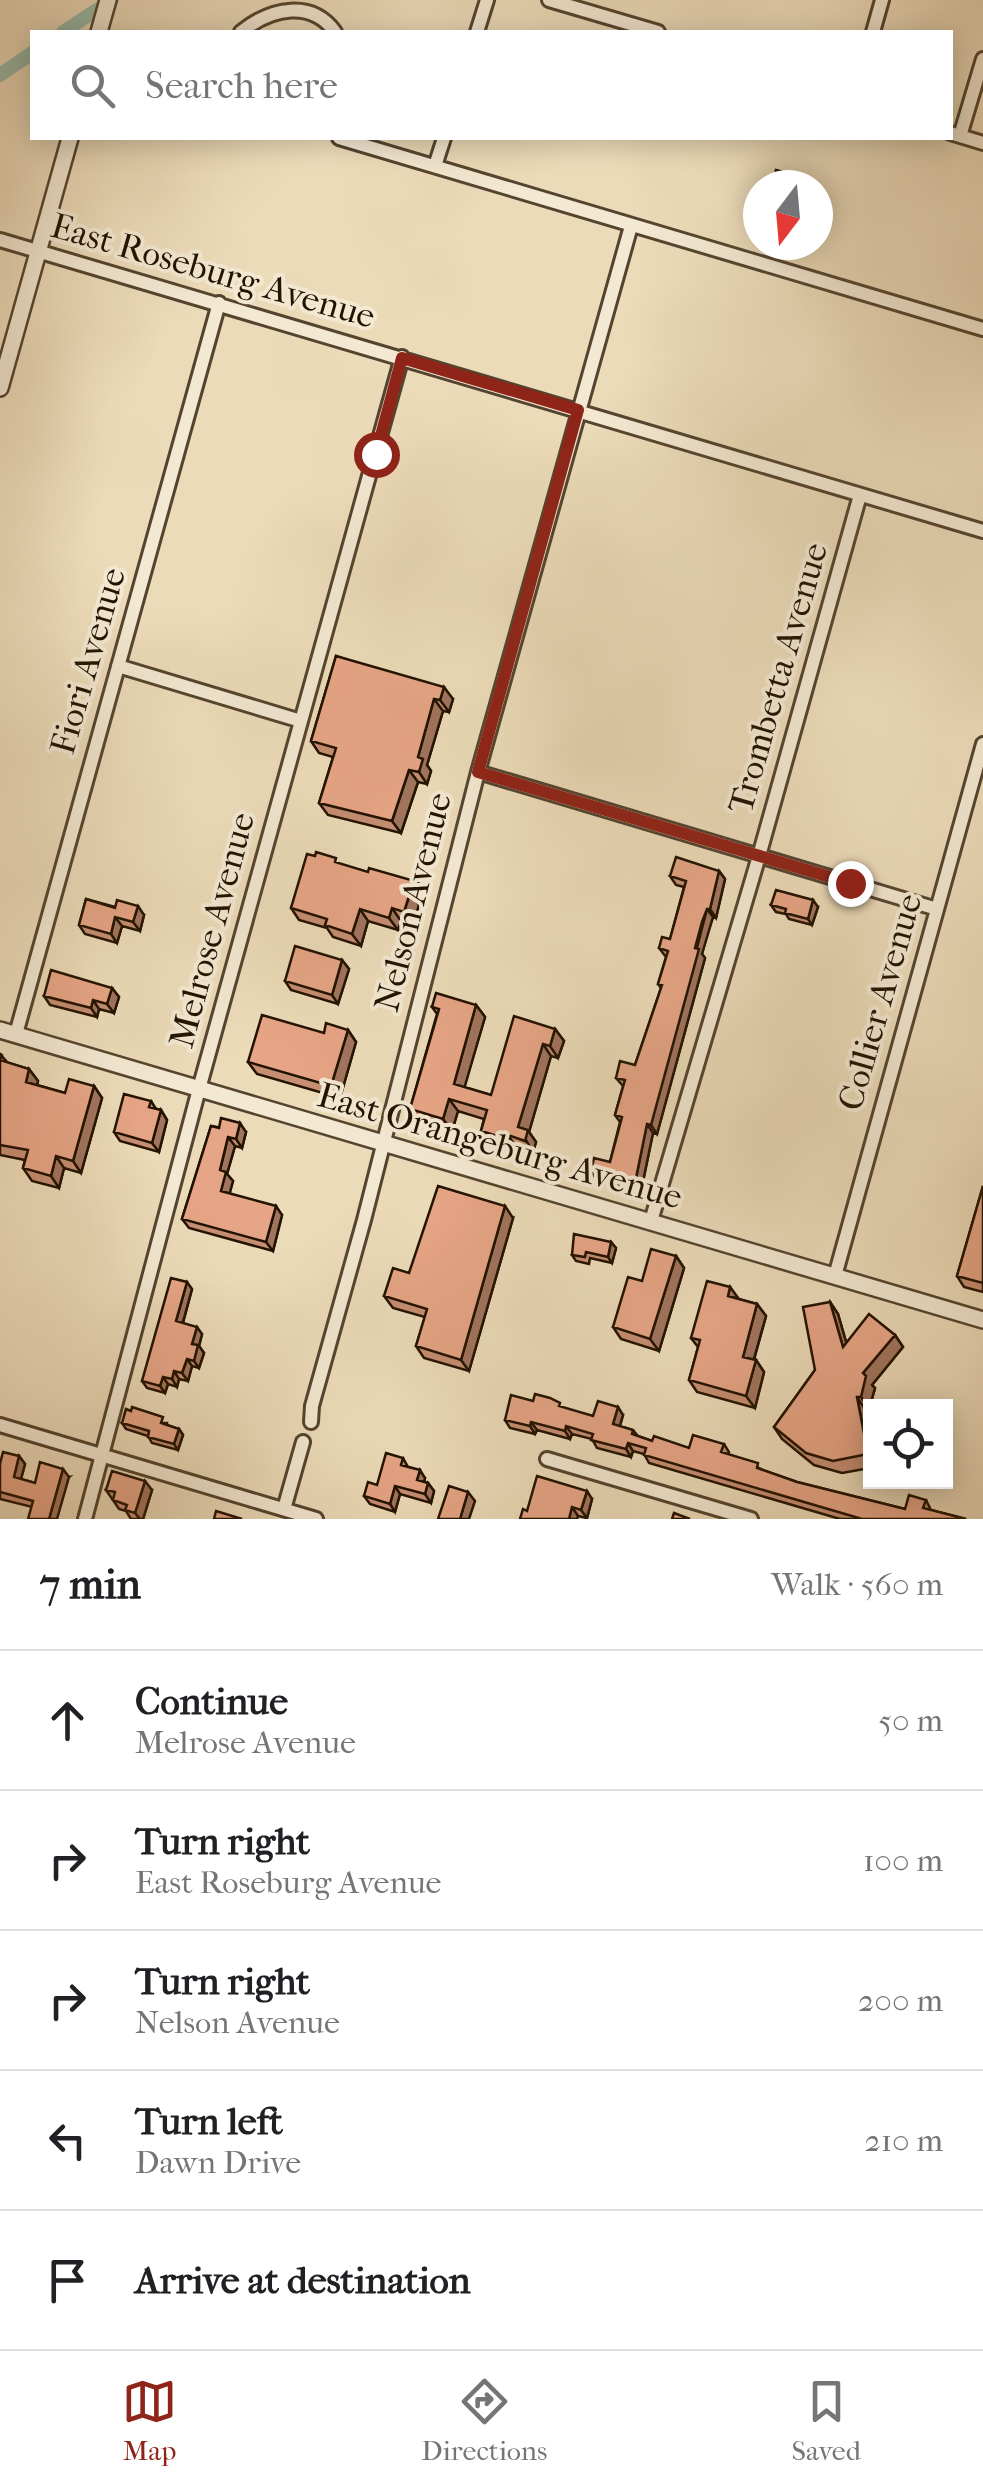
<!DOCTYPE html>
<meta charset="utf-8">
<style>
:root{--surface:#fff;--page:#f2f2f2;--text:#202124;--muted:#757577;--line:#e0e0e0;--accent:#8f2418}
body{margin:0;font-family:"IM FELL French Canon",serif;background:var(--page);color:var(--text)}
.controls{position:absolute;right:30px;bottom:30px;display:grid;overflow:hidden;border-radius:0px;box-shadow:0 5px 25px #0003}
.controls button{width:90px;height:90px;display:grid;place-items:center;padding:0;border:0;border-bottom:2px solid var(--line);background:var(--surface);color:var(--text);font:50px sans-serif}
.compass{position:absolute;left:743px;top:170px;width:90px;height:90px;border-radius:50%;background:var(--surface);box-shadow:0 5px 25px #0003;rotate:196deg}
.stop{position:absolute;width:30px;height:30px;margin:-22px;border:8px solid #8f2418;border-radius:50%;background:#fff}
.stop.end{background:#8f2418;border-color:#fff;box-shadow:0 2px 10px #0008}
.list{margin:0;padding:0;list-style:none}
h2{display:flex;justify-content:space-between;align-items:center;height:130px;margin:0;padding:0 40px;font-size:42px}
h2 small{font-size:32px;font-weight:400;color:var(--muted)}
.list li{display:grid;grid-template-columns:65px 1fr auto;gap:30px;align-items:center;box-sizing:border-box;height:140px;padding:0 40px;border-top:2px solid var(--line)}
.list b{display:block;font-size:38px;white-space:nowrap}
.list p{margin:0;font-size:32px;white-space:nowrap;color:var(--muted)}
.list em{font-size:32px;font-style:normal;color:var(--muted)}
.icon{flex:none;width:55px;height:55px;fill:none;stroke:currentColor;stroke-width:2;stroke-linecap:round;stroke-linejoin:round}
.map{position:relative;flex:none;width:983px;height:1519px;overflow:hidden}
.search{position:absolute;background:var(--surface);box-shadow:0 5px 25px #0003;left:30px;right:30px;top:30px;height:110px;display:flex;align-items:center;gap:25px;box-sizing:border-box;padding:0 35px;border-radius:0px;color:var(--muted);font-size:38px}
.sheet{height:830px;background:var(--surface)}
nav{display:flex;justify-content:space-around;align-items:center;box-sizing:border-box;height:140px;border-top:2px solid var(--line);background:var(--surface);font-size:28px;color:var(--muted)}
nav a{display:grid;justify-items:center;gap:5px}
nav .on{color:var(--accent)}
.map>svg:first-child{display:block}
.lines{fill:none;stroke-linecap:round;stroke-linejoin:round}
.canal{stroke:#9abcaa;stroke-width:14}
.minor-casing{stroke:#54442f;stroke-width:18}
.tertiary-casing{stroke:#54442f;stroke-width:20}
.minor{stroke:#f3e8d2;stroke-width:12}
.tertiary{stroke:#f3e8d2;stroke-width:15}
.wall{fill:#c68e73;stroke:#221201;stroke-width:2.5}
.shaded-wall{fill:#a1745e;stroke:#221201;stroke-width:2.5}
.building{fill:#e6a586;stroke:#221201;stroke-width:2.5}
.route{stroke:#8f2418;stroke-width:12}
.labels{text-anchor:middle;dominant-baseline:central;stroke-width:8;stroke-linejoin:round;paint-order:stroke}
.street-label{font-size:35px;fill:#221201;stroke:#f3e8d2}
</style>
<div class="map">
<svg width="983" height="1519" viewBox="0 0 983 1519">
<rect width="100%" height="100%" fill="#ecdbb9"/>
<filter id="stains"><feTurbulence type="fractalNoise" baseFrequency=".002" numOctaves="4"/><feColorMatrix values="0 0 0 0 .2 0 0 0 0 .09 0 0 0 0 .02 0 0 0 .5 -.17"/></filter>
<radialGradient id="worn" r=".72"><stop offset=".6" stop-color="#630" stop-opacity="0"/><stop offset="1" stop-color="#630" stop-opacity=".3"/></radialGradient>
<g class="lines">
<path class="canal" d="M63,32L112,0
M0,75L32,53"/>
<g class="minor-casing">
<path id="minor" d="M549,0L658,32
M241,32C272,7 312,0 335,32
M477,32L487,0
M873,32L882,0
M950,133L983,143
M960,136L983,59
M339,138L983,329
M435,166L444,138
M0,240L983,531
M118,666L301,721
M478,772L937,909
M16,1034L219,303
M651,1221L759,856L860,495
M835,1276L983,744
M311,1422L312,1406L364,1220L478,772L631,226
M0,1425L316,1519
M547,1459L751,1519
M284,1509L303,1442
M85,1519L199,1089L402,357"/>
</g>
<g class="tertiary-casing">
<path id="tertiary" d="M99,32L108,0
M0,388L70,138
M0,1030L983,1320"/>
</g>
<use href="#minor" class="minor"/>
<use href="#tertiary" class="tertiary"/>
</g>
<path class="wall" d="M336,656L453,699L449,712L443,711L427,765L431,771L427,784L418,782L401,833L328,815L319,803L333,757L319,753L311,741Z
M315,856L426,894L423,906L419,905L413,924L401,921L398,930L368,921L361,946L333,937L327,928L299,920L291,908Z
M719,871L725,879L716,918L713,917L708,931L702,954L705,958L657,1134L653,1133L641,1191L597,1180L591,1171L610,1162L620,1122L615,1115L623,1086L616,1078L635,1065L661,988L658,984L666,957L659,948L670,939L684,887L676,885L670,876Z
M86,899L144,915L140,931L122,926L117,943L85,934L79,925Z
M771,905L818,907L812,925L789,919L786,914L776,912Z
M342,960L349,969L338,1004L291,990L285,981Z
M112,988L119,997L114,1013L99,1009L97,1017L50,1005L44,996Z
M476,1005L485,1017L464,1087L491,1095L555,1029L564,1041L558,1058L551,1056L529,1132L536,1142L533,1152L516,1147L515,1151L489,1143L481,1131L484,1119L458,1111L452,1131L418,1121L410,1109L437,1014L432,1007Z
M348,1030L356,1042L340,1098L257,1074L248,1062L324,1033Z
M0,1054L8,1063L29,1069L38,1081L37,1085L65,1093L94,1086L102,1098L81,1173L64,1168L59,1188L32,1181L23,1168L25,1160L0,1155Z
M151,1101L156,1109L161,1110L167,1120L159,1152L120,1141L114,1132Z
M211,1126L246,1132L242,1148L235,1146L227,1174L233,1181L229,1193L282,1215L273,1251L189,1228L182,1219Z
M983,1186V1292L964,1287L957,1276Z
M513,1218L469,1371L424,1358L416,1346L425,1317L393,1308L384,1296L409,1273Z
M611,1242L616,1248L612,1263L590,1258L589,1264L576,1261L572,1255Z
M676,1256L684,1268L659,1351L621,1339L613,1327L642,1281Z
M730,1287L738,1299L757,1304L766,1316L754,1360H756L764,1372L755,1408L697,1392L689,1380L698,1347L691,1338Z
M192,1289L183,1323L202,1334L199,1346L204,1353L199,1368L192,1366L188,1381L179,1379L177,1387L168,1384L165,1393L147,1388L142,1381Z
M830,1302L838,1314L846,1342L895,1335L903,1347L872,1385L875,1388L869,1409H865L870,1438V1468L842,1473L814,1465L782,1439L774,1427L815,1370Z
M533,1401L593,1416L623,1415L620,1426L633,1430L638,1436L652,1441L689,1448L724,1444L729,1452L728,1454L763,1470L797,1482L905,1509L926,1500L931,1510L966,1519H840L649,1463L644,1454L633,1451L631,1457L597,1448L592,1439L572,1434L570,1439L537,1430L535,1434L510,1428L505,1420Z
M122,1423H167V1425L179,1429L183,1435L178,1450L152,1443L148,1436L126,1429Z
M19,1456L25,1464L21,1479L35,1483L69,1477L32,1507L0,1499V1464Z
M403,1458L408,1467L425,1478L424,1482L428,1483L434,1491L431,1503L400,1494L395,1512L370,1504L364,1496L377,1485Z
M106,1490H152L143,1519H131L126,1511L119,1509Z
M592,1499L587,1518L578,1516L527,1511Z"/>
<path class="shaded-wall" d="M791,174L795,180L794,185H788Z
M444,687L453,699L449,712L440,700Z
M434,699L443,711L427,765L431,771L427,784L419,772L418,757Z
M409,770L418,782L401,833L392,821Z
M719,871L725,879L716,918L710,909Z
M418,882L426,894L423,906L414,894Z
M410,893L419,905L413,924L404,912Z
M813,900L818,907L812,925L808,919Z
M138,906L144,915L140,931L133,922Z
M392,908L401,921L398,930L389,918Z
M360,909L368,921L361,946L352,934Z
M707,909L713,917L702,954L705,958L657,1134L651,1125Z
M115,917L122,926L117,943L111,934Z
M342,960L349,969L338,1004L332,995Z
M112,988L119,997L114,1013L107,1004Z
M93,1000L99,1009L97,1017L91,1008Z
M476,1005L485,1017L462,1096L454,1084Z
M555,1029L564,1041L558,1058L550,1046Z
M348,1030L356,1042L340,1098L331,1086Z
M543,1044L551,1056L529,1132L536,1142L533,1152L518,1127Z
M29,1069L38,1081L34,1094L26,1082Z
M94,1086L102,1098L81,1173L73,1161Z
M449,1099L458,1111L452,1131L443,1119Z
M161,1110L167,1120L159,1152L152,1143Z
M240,1123L246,1132L242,1148L236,1139Z
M647,1124L653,1133L641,1191L635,1183Z
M508,1135L516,1147L515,1151L507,1139Z
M228,1137L235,1146L227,1174L233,1181L228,1200L221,1191L220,1170Z
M56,1156L64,1168L59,1188L51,1176Z
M276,1206L282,1215L273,1251L266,1242Z
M505,1206L513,1218L469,1371L461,1360Z
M611,1242L616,1248L612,1263L608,1257Z
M676,1256L684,1268L659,1351L650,1339Z
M187,1282L192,1289L181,1329L176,1321Z
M730,1287L739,1299L728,1296Z
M830,1302L838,1314L851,1359L843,1347Z
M757,1304L766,1316L751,1369L743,1357Z
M197,1327L202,1334L199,1346L204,1353L199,1368L194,1361L192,1344Z
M895,1335L903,1347L872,1385L875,1388L869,1409L861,1397L863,1373Z
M187,1359L192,1366L188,1381L182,1373Z
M756,1360L764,1372L755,1408L746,1396Z
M174,1371L179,1379L177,1387L172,1379Z
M163,1377L168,1384L165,1393L160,1386Z
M857,1397L865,1409L870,1438V1459L868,1454Z
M618,1407L623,1415L618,1432L613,1424Z
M531,1422L537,1430L535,1434L530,1426Z
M566,1426L572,1434L570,1439L565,1431Z
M179,1429L183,1435L178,1450L174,1444Z
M628,1443L633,1451L631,1457L626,1449Z
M19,1456L25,1464L19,1486L14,1477Z
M63,1469L69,1477L57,1519H49Z
M420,1470L425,1478L423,1488L417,1480Z
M145,1481L152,1490L143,1519H140L135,1513Z
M428,1483L434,1491L431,1503L425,1494Z
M395,1486L400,1494L395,1512L390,1504Z
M587,1491L592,1499L587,1518L581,1510Z
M468,1492L475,1501L469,1519H460Z
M572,1507L578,1516L577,1519H569Z"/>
<path class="building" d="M776,170L791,174L788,185H772Z
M336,656L444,687L440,700L434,699L418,757L423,759L419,772L409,770L392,821L319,803L336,748L311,741Z
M316,852L336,858L335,862L368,872L369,868L418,882L414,894L410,893L404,912L392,908L389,918L360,909L352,934L325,925L327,919L291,908L307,854L315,856Z
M676,857L719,871L710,909H707L702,922L695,948L699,949L651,1125L647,1124L635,1183L591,1171L594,1158L610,1162L622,1117L615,1115L625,1080L616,1078L620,1061L635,1065L662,985L658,984L668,951L659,948L662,937L670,939L686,881L670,876Z
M776,890L813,900L808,919L785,913L786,909L771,905Z
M86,899L115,908L117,900L138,906L133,922L115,917L111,934L79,925Z
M295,946L342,960L332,995L285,981Z
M51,970L112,988L107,1004L93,1000L91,1008L44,996Z
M436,993L476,1005L454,1084L491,1095L514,1016L555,1029L550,1046L543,1044L518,1127L528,1130L525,1141L508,1135L507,1139L481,1131L487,1110L449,1099L443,1119L410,1109L439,1009L432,1007Z
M262,1015L324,1033L326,1023L348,1030L331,1086L248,1062Z
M0,1054L2,1055L0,1060L29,1069L26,1082L65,1093L69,1079L94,1086L73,1161L56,1156L51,1176L23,1168L28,1150L0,1145Z
M124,1094L151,1101L149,1107L161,1110L152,1143L114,1132Z
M221,1118L240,1123L236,1139L228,1137L220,1170L226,1172L221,1191L276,1206L266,1242L182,1219L211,1126L219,1128Z
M438,1186L505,1206L461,1360L416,1346L427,1309L384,1296L393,1268L409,1273Z
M983,1186V1283L957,1276Z
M574,1234L611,1242L608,1257L586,1252L585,1257L572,1255Z
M651,1249L676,1256L650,1339L613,1327L628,1277L642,1281Z
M171,1278L187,1282L176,1321L197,1327L192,1344L198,1345L194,1361L187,1359L182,1373L174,1371L172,1379L163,1377L160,1386L142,1381Z
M707,1281L730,1287L728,1296L757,1304L743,1357L756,1360L746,1396L689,1380L700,1340L691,1338Z
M830,1302L843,1347L869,1314L895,1335L863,1373L866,1376L861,1397H857L868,1454L833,1461L806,1453L774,1427L815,1370L803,1307Z
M535,1394L550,1398L560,1403L559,1406L593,1416L598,1401L618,1407L613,1424L633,1430L632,1434L652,1441L654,1436L689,1448L693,1435L724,1444L721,1452L758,1463L757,1468L797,1482L905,1509L909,1495L926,1500L923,1508L966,1519H862L644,1455L646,1448L628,1443L626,1449L591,1440L593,1434L566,1426L565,1431L531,1422L530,1426L505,1420L511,1395L533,1401Z
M132,1407L163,1417L161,1423L179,1429L174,1444L148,1437L149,1431L122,1423L126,1409L131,1411Z
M3,1452L19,1456L14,1477L35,1483L40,1462L63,1469L49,1519H28L33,1501L0,1492V1464Z
M386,1453L403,1458L401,1465L420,1470L417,1480L428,1483L425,1494L395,1486L390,1504L364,1496L368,1482L377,1485Z
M112,1471L145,1481L135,1513L125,1510L127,1505L113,1500L115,1492L106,1490Z
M537,1476L587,1491L581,1510L572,1507L569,1519H520L523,1509L527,1511Z
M449,1486L468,1492L460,1519H438Z
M216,1511L242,1519H214Z
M674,1513L690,1519H672Z"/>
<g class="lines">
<path class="route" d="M376,454L402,358L578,410L478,772L850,883"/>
</g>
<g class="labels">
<g class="street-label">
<text transform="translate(213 271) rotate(16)">East Roseburg Avenue</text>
<text transform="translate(88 661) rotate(-74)">Fiori Avenue</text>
<text transform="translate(778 678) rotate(-74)">Trombetta Avenue</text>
<text transform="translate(413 902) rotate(-76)">Nelson Avenue</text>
<text transform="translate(212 930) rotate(-75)">Melrose Avenue</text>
<text transform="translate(880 1002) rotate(-74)">Collier Avenue</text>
<text transform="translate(500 1146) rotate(16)">East Orangeburg Avenue</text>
</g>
</g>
<rect width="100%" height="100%" filter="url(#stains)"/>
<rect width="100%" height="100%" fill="url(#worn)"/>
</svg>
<div class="controls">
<button><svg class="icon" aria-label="locate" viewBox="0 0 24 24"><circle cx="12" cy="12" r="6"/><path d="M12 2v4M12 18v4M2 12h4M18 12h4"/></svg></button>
</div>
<svg class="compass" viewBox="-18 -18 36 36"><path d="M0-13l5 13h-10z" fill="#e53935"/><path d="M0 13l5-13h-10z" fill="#757577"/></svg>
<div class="stop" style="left:376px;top:454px"></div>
<div class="stop end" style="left:850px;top:883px"></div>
<div class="search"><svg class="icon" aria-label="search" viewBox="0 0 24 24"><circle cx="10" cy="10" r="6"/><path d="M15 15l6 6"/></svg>Search here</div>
</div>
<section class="sheet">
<h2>7 min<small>Walk · 560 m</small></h2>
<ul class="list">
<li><svg class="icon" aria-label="ahead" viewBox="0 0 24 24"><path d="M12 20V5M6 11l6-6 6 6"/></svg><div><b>Continue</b><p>Melrose Avenue</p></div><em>50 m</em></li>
<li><svg class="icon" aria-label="right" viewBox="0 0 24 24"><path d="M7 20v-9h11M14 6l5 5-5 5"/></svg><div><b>Turn right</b><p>East Roseburg Avenue</p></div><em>100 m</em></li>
<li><svg class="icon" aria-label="right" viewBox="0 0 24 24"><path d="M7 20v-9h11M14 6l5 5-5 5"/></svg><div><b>Turn right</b><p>Nelson Avenue</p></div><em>200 m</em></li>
<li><svg class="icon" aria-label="left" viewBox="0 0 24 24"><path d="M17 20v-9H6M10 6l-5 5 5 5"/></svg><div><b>Turn left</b><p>Dawn Drive</p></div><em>210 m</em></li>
<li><svg class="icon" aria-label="arrive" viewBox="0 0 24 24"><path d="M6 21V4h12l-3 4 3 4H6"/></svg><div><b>Arrive at destination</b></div></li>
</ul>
</section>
<nav>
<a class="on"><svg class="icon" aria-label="map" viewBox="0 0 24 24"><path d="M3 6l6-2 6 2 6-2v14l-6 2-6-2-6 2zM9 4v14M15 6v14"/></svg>Map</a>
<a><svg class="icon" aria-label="directions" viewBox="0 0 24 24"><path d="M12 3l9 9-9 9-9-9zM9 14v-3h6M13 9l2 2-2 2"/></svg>Directions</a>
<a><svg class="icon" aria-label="saved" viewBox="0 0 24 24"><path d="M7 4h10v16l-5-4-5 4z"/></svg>Saved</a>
</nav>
